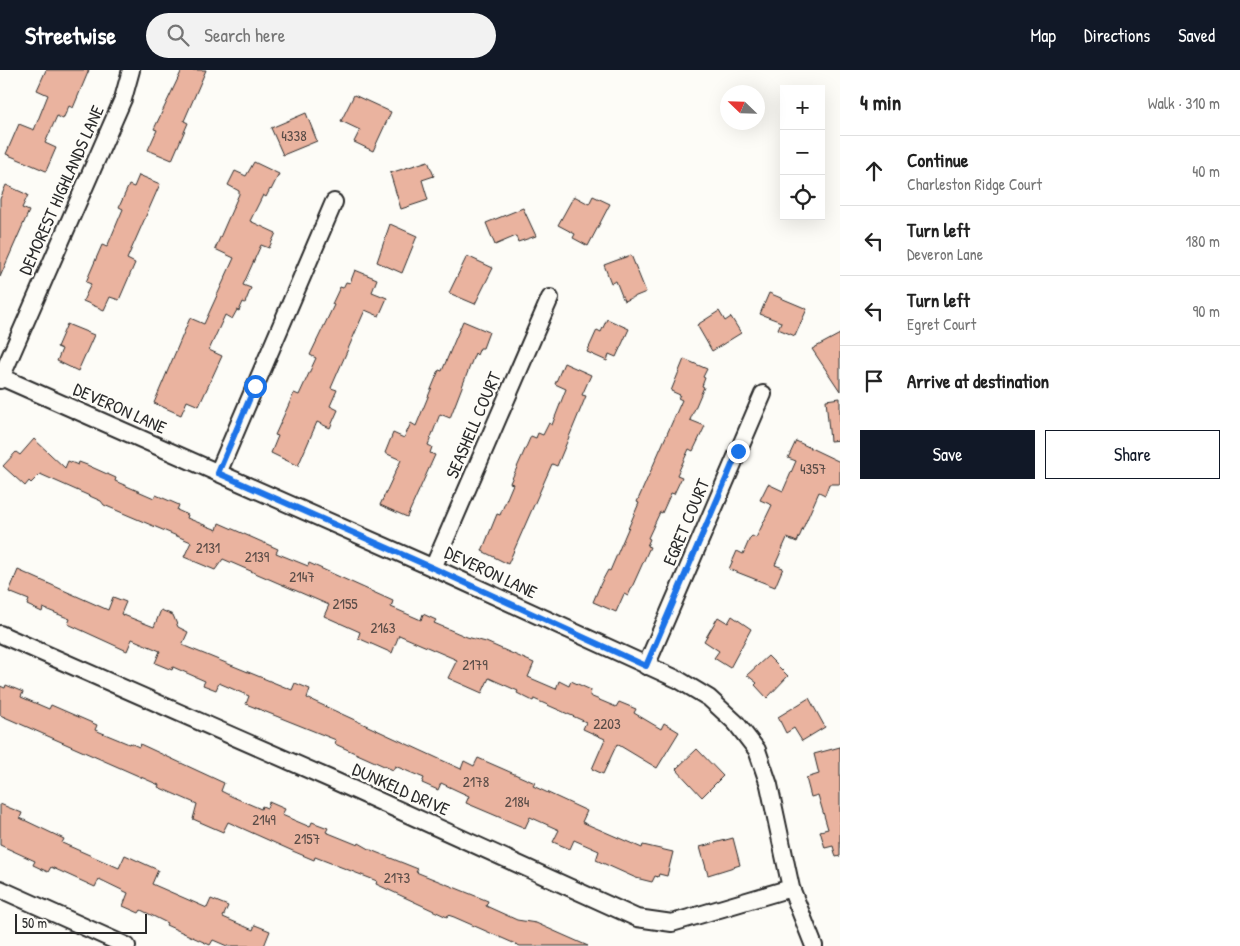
<!DOCTYPE html>
<meta charset="utf-8">
<style>
:root{--surface:#fff;--page:#f2f2f2;--text:#222;--muted:#767676;--line:#e0e0e0;--accent:#111827}
body{margin:0;font-family:"Patrick Hand",sans-serif;background:var(--page);color:var(--text)}
.controls{position:absolute;right:15px;top:15px;display:grid;overflow:hidden;border-radius:0px;box-shadow:0 5px 20px #0002}
.controls button{width:45px;height:45px;display:grid;place-items:center;padding:0;border:0;border-bottom:1px solid var(--line);background:var(--surface);color:var(--text);font:25px sans-serif}
.compass{position:absolute;left:720px;top:15px;width:45px;height:45px;border-radius:50%;background:var(--surface);box-shadow:0 5px 20px #0002;rotate:293deg}
.scale{position:absolute;left:15px;bottom:12px;width:132px;box-sizing:border-box;padding-left:5px;border:2px solid #2b2b2b;border-top:0;font-size:14px;line-height:18px;white-space:nowrap;color:#2b2b2b;-webkit-text-stroke:4px #fdfcf7;paint-order:stroke}
.stop{position:absolute;width:15px;height:15px;margin:-11px;border:4px solid #1a73e8;border-radius:50%;background:#fff}
.stop.end{background:#1a73e8;border-color:#fff;box-shadow:0 1px 5px #0008}
.list{margin:0;padding:0;list-style:none}
h2{display:flex;justify-content:space-between;align-items:center;height:65px;margin:0;padding:0 20px;font-size:21px}
h2 small{font-size:16px;font-weight:400;color:var(--muted)}
.list li{display:grid;grid-template-columns:32px 1fr auto;gap:15px;align-items:center;box-sizing:border-box;height:70px;padding:0 20px;border-top:1px solid var(--line)}
.list b{display:block;font-size:19px;white-space:nowrap}
.list p{margin:0;font-size:16px;white-space:nowrap;color:var(--muted)}
.list em{font-size:16px;font-style:normal;color:var(--muted)}
.actions{display:flex;gap:10px;padding:15px 20px}
.actions a{flex:1;padding:11px 0;border:1px solid var(--accent);border-radius:0px;text-align:center;font-size:18px;color:var(--accent)}
.actions .main{background:var(--accent);color:#fff}
.icon{flex:none;width:28px;height:28px;fill:none;stroke:currentColor;stroke-width:2;stroke-linecap:round;stroke-linejoin:round}
.map{position:relative;flex:none;width:840px;height:876px;overflow:hidden}
header{display:flex;align-items:center;gap:30px;box-sizing:border-box;height:70px;padding:0 25px;background:var(--accent);color:#fff}
header strong{font-size:24px}
nav{display:flex;gap:28px;margin-inline-start:auto;font-size:18px}
.search{width:350px;height:45px;background:var(--page);display:flex;align-items:center;gap:12px;box-sizing:border-box;padding:0 18px;border-radius:28px;color:var(--muted);font-size:19px}
main{display:flex}
aside{flex:1;background:var(--surface)}
.map>svg:first-child{display:block}
.building{fill:#eab39f;stroke:#2b2b2b}
.lines{fill:none;stroke-linecap:round;stroke-linejoin:round}
.street-casing{stroke:#2b2b2b;stroke-width:20}
.street{stroke:#fdfcf7;stroke-width:16}
.route{stroke:#1a73e8;stroke-width:6}
.labels{text-anchor:middle;dominant-baseline:central;stroke-width:5;stroke-linejoin:round;paint-order:stroke}
.number-label{font-size:15px;fill:#5b4d48}
.street-label{font-size:18px;fill:#2b2b2b;stroke:#fdfcf7}
</style>
<header>
<strong>Streetwise</strong>
<div class="search"><svg class="icon" aria-label="search" viewBox="0 0 24 24"><circle cx="10" cy="10" r="6"/><path d="M15 15l6 6"/></svg>Search here</div>
<nav><a>Map</a><a>Directions</a><a>Saved</a></nav>
</header>
<main>
<div class="map">
<svg width="840" height="876" viewBox="0 0 840 876">
<rect width="100%" height="100%" fill="#fdfcf7"/>
<filter id="ink" filterUnits="userSpaceOnUse"><feTurbulence type="fractalNoise" baseFrequency=".02" numOctaves="2"/><feDisplacementMap in="SourceGraphic" scale="10" xChannelSelector="R" yChannelSelector="G"/><feConvolveMatrix kernelMatrix="1 2 1 2 8 2 1 2 1" color-interpolation-filters="sRGB"/></filter>
<g filter="url(#ink)">
<path class="building" d="M46,0H89L73,38L69,36L63,49L57,46L45,73L56,78L46,101L6,84L19,54L34,60L48,25L37,20Z
M182,0H206L184,51L188,53L172,90L148,80L157,60L154,59Z
M354,25L391,42L373,81L354,72L360,60L341,51Z
M306,43L317,71L283,85L271,58Z
M428,91L434,106L422,110L428,130L401,139L390,103Z
M254,92L279,104L271,120L270,119L266,127L263,125L250,151L276,163L269,178L261,175L243,215L251,218L245,233L243,232L239,241L237,240L232,249L225,245L209,280L222,286L199,336L187,331L181,345L154,333L190,248L204,254L234,188L215,179L239,124V121L228,115L235,101L246,106Z
M139,105L160,114L127,189L135,193L119,230L110,227L104,240L83,231L91,214L86,212L102,175L107,177L123,139L119,137L129,115L134,117Z
M6,115L28,125L22,138L29,141L0,207V129Z
M574,126L589,134L593,126L610,134L588,176L573,168L575,164L558,155Z
M523,138L536,166L518,172L516,166L495,175L486,153Z
M390,154L417,166L402,203L377,192Z
M631,185L646,222L624,231L616,211L611,213L604,195Z
M467,186L493,198L475,234L449,223Z
M355,200L377,209L372,222L387,228L379,246L365,240L331,318L337,320L330,336L338,340L330,358L317,352L298,396L271,383L278,366L275,365L294,323L299,325L316,288L310,285L334,235L332,234L340,217L343,218L346,212L350,213Z
M769,223L807,239L795,266L778,259L781,252L760,244Z
M719,241L725,251L731,247L741,263L712,281L697,255Z
M607,249L629,259L616,287L609,284L607,291L587,282L597,260L601,262Z
M463,251L489,262L483,278H480L477,285L475,283L450,348L440,344L428,375L432,377L430,383L435,385L407,447L380,435L401,390L385,383L393,363L404,368L411,353L416,356L439,300L442,301Z
M67,254L94,265L78,301L57,291L62,279L57,277Z
M840,264V321L812,279Z
M684,289L707,299L703,307L705,308L702,316L704,317L690,350L705,356L693,381L689,379L677,405L682,407L674,424L671,423L662,443L660,442L648,468L650,469L647,476L650,477L628,526L624,524L616,542L593,532L601,513L608,500L610,501L639,433L637,432L682,330L678,328L680,325L671,321Z
M564,293L591,305L582,325L586,326L557,396L552,394L508,494L482,481L497,444L500,445L513,414L510,413L531,366L536,368L538,363L543,365L549,353L552,355L566,319L555,314Z
M840,328V370L830,371L826,330Z
M34,369L65,398L68,391L78,395L79,392L87,395L116,408L115,411L154,428L156,425L179,435L177,440L188,445L187,448L217,460L219,453L278,479L276,483L308,496L309,493L393,531L391,537L421,550L423,544L436,550L434,553L467,567L486,572L534,593L528,607L556,619L559,611L569,616L571,611L591,620L590,626L616,637L619,632L636,639L634,643L661,659L664,653L679,662L657,698L617,674L603,704L592,699L605,669L583,659L586,652L534,629L533,631L517,623L518,621L489,608L482,623L448,608L457,590L399,565L392,583L358,568L360,562L324,546L329,535L223,489L215,500L184,487L191,472L104,435L101,431L40,404L31,413L29,411L25,416L3,396L16,382L20,385Z
M796,371L840,392V414H829L825,425L819,422L797,472L787,468L775,495L783,498L775,517L729,499L737,481L743,484L750,468L752,466L756,468L772,435L760,430L768,414L783,421L796,391L788,388Z
M18,500L108,540L113,527L126,532L121,544L154,557L161,540L173,545L178,557L188,562L182,575L292,620L295,613L310,619L307,628L461,699L464,691L474,696L478,688L535,713L533,716L587,741L582,752L642,778L643,775L673,782L667,806L659,804L658,807L655,806L652,812L636,808L596,790L599,781L574,770L570,779L553,772L559,760L530,747L525,758L466,733L469,726L441,713L438,720L422,713L424,708L395,696L393,700L335,674L336,670L246,634L249,626L219,613L216,620L203,615L205,611L173,597L172,600L155,593L160,581L132,569L127,581L68,554L70,549L43,538L42,542L27,535L29,530L9,522Z
M732,546L751,559L730,598L714,588L719,581L704,571L718,547L728,553Z
M768,586L788,606L767,628L755,615L757,613L747,605Z
M6,615L23,622L21,627L49,639L51,635L97,655L95,660L129,674L130,673L139,677L140,674L224,713L221,721L233,727L261,739L262,736L267,738L269,732L285,739L282,745L310,757L312,752L328,758L326,762L358,775L359,773L373,781L418,799L416,802L488,831L486,836L517,850L536,853L588,876H520L454,847L448,845L447,847L376,814L377,811L315,787L314,790L295,782L228,752L223,762L193,749L197,734L158,717L159,715L0,645V616L5,618Z
M809,628L825,657L802,671L794,658L786,663L778,647Z
M840,677V786L836,787L833,776L825,778L820,761L828,759L818,725L811,727L806,708L819,704L814,684Z
M697,679L723,706L702,727L676,699Z
M0,734L22,743L20,748L64,769L62,773L119,798L125,785L158,800L152,814L207,838L211,829L228,836L223,847L253,860L255,855L270,861L264,876H227L213,870L210,875L166,855L167,853L141,840L139,843L123,836L128,823L99,809L95,817L51,797L48,802L33,795L35,791L0,775Z
M733,768L740,795L708,805L700,777Z"/>
<g class="lines">
<g class="street-casing">
<path id="street" d="M1,307L445,503L679,610L709,628L736,653L757,680L769,715L791,818L814,876
M0,310L123,29L131,0
M218,403L334,132
M433,498L550,228
M0,564L337,712L637,848L672,853L791,818
M646,596L763,324
M0,819L127,876"/>
</g>
<use href="#street" class="street"/>
</g>
</g>
<g class="lines" filter="url(#ink)">
<path class="route" d="M255,316L218,403L433,498L646,596L738,381"/>
</g>
<g class="labels">
<g class="number-label">
<text x="294" y="65">4338</text>
<text x="813" y="398">4357</text>
<text x="208" y="477">2131</text>
<text x="257" y="486">2139</text>
<text x="302" y="506">2147</text>
<text x="345" y="533">2155</text>
<text x="383" y="557">2163</text>
<text x="475" y="594">2179</text>
<text x="607" y="653">2203</text>
<text x="476" y="711">2178</text>
<text x="517" y="731">2184</text>
<text x="264" y="749">2149</text>
<text x="307" y="768">2157</text>
<text x="397" y="807">2173</text>
</g>
<g class="street-label">
<text transform="translate(61 120) rotate(-66)">DEMOREST HIGHLANDS LANE</text>
<text transform="translate(120 338) rotate(24)">DEVERON LANE</text>
<text transform="translate(473 355) rotate(-67)">SEASHELL COURT</text>
<text transform="translate(686 452) rotate(-67)">EGRET COURT</text>
<text transform="translate(491 502) rotate(25)">DEVERON LANE</text>
<text transform="translate(401 719) rotate(24)">DUNKELD DRIVE</text>
</g>
</g>
</svg>
<div class="controls">
<button>+</button>
<button>−</button>
<button><svg class="icon" aria-label="locate" viewBox="0 0 24 24"><circle cx="12" cy="12" r="6"/><path d="M12 2v4M12 18v4M2 12h4M18 12h4"/></svg></button>
</div>
<svg class="compass" viewBox="-18 -18 36 36"><path d="M0-13l5 13h-10z" fill="#e53935"/><path d="M0 13l5-13h-10z" fill="#767676"/></svg>
<div class="scale">50 m</div>
<div class="stop" style="left:255px;top:316px"></div>
<div class="stop end" style="left:738px;top:381px"></div>
</div>
<aside>
<h2>4 min<small>Walk · 310 m</small></h2>
<ul class="list">
<li><svg class="icon" aria-label="ahead" viewBox="0 0 24 24"><path d="M12 20V5M6 11l6-6 6 6"/></svg><div><b>Continue</b><p>Charleston Ridge Court</p></div><em>40 m</em></li>
<li><svg class="icon" aria-label="left" viewBox="0 0 24 24"><path d="M17 20v-9H6M10 6l-5 5 5 5"/></svg><div><b>Turn left</b><p>Deveron Lane</p></div><em>180 m</em></li>
<li><svg class="icon" aria-label="left" viewBox="0 0 24 24"><path d="M17 20v-9H6M10 6l-5 5 5 5"/></svg><div><b>Turn left</b><p>Egret Court</p></div><em>90 m</em></li>
<li><svg class="icon" aria-label="arrive" viewBox="0 0 24 24"><path d="M6 21V4h12l-3 4 3 4H6"/></svg><div><b>Arrive at destination</b></div></li>
</ul>
<div class="actions"><a class="main">Save</a><a>Share</a></div>
</aside>
</main>
